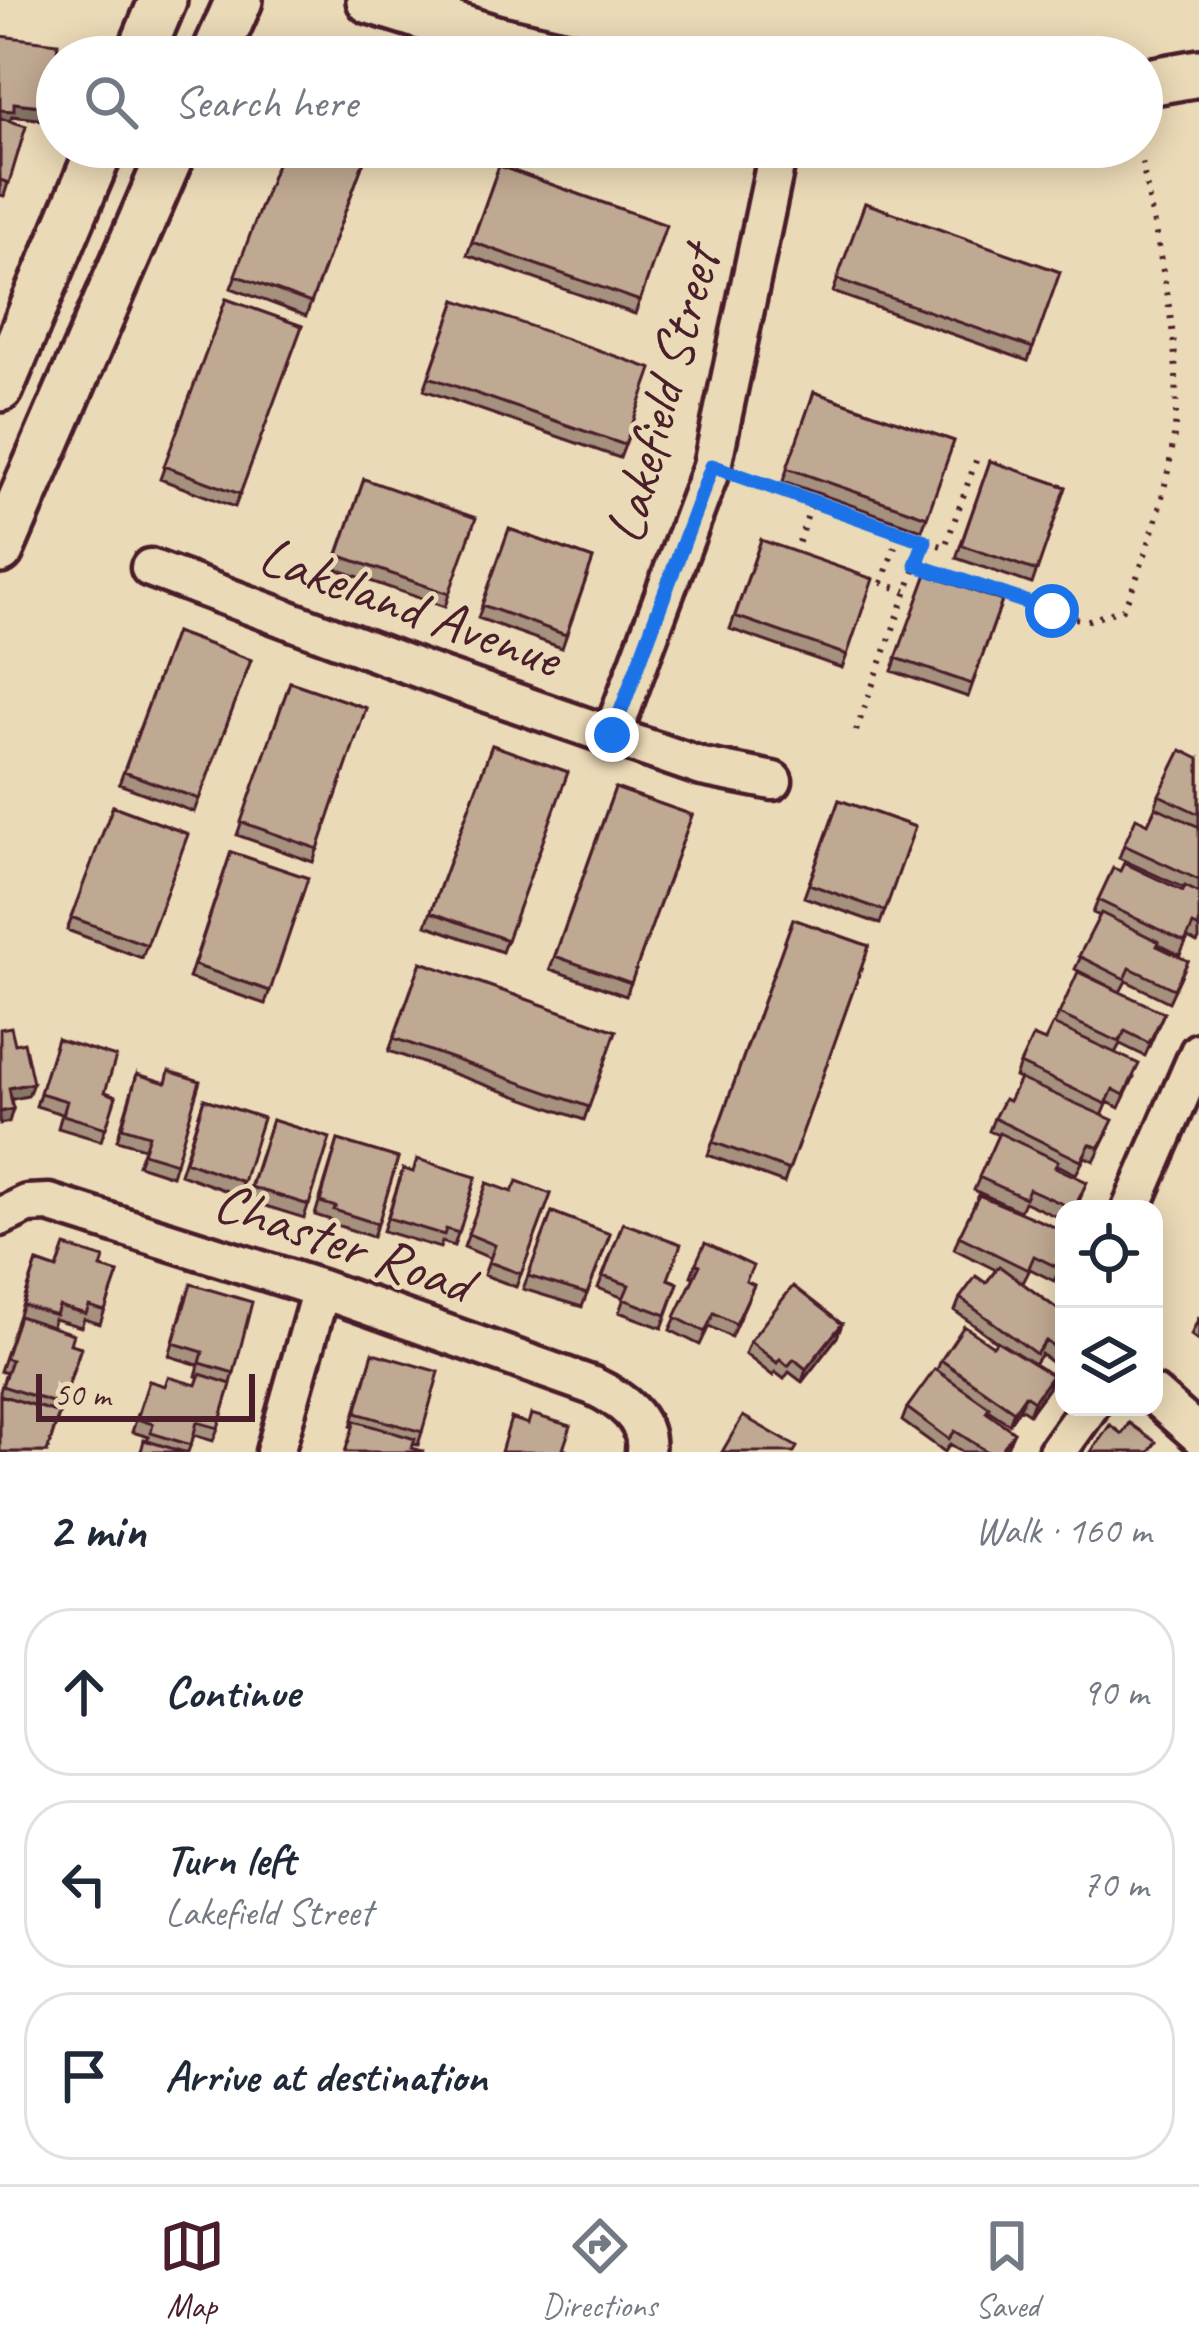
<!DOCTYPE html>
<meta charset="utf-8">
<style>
:root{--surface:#fff;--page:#f6f6f7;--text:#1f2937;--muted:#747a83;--line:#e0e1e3;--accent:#4a1f2b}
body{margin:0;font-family:Caveat,sans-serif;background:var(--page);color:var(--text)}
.controls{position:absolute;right:36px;bottom:36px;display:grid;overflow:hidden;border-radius:24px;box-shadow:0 6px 30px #0003}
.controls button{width:108px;height:108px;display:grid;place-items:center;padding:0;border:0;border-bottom:3px solid var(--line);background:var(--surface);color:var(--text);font:60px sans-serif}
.scale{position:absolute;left:36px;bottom:30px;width:219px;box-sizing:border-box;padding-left:12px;border:6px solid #4a1f2b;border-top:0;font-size:33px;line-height:42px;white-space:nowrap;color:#4a1f2b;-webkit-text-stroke:9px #ebdab7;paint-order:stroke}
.stop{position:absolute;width:36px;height:36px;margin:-27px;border:9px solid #1a73e8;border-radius:50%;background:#fff}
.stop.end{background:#1a73e8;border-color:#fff;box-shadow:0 3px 12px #0008}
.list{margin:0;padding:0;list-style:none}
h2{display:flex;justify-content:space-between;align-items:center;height:156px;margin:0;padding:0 48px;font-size:51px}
h2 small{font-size:39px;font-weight:400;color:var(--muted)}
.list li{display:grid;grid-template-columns:78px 1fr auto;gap:36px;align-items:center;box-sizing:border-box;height:168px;margin:0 24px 24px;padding:0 24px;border:3px solid var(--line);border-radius:48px}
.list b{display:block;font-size:45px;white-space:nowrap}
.list p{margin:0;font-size:39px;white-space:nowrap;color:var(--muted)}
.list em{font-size:39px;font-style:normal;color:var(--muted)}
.icon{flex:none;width:66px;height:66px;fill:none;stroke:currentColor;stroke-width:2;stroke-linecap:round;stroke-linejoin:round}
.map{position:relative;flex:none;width:1199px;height:1452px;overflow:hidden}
.search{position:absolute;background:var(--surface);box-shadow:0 6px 30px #0003;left:36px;right:36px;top:36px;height:132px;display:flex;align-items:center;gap:30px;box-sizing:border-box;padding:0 42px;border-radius:66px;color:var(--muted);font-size:45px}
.sheet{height:732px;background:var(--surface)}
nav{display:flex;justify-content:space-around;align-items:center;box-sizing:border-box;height:168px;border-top:3px solid var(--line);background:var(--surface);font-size:33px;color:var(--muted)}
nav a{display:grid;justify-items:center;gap:6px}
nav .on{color:var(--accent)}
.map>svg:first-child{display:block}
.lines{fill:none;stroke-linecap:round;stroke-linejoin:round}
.minor-casing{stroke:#4a1f2b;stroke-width:45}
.major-casing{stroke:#4a1f2b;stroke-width:54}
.path{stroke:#4a1f2b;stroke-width:6;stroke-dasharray:3 9;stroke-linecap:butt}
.minor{stroke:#ebdab7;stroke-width:36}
.major{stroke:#ebdab7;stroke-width:45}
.wall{fill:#a5917e;stroke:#4a1f2b;stroke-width:3}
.shaded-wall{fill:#867666;stroke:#4a1f2b;stroke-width:3}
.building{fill:#c0a992;stroke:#4a1f2b;stroke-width:3}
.route{stroke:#1a73e8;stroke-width:15}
.labels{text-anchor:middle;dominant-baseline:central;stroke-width:9;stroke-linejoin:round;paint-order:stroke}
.street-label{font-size:57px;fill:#4a1f2b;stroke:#ebdab7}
</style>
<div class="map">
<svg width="1199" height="1452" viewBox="0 0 1199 1452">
<rect width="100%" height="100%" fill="#ebdab7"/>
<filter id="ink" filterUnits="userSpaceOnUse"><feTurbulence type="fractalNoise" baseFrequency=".00833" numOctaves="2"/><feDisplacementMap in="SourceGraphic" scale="24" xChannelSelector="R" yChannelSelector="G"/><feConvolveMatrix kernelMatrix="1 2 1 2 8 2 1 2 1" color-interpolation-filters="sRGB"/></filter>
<g filter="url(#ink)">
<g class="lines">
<g class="minor-casing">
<path id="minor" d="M150,568L444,678L702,767L773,781
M612,735L712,466L779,147
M1131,1209L1199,1052
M0,1217L27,1204L49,1203L321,1289L593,1386C620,1399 649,1418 645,1452
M1154,1395L1199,1435
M275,1452L321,1289
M1057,1452L1089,1407"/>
</g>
<g class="major-casing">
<path id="major" d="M370,0L495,39L575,57
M139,57L163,0
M214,57L239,0
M1142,83L1199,73
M0,388L101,147
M0,550L174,147"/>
</g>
<path class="path" d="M742,476L813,499
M795,554L813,499L924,541
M916,565L1067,617L1090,620L1123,609C1147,561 1174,467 1176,413C1180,327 1155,240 1141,156
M870,579L906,591
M882,583L900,532
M856,731L925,541L945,547L978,455"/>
<use href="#minor" class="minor"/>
<use href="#major" class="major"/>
</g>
<path class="wall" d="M0,36L46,120L12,116L10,122L26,126L4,196L0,195Z
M283,147H369L306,316L231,288Z
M499,166L666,225L635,314L467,255Z
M865,203L1060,272L1028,361L833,292Z
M226,299L302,326L235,507L160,479Z
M456,300L625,445L620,458L424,390Z
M814,392L954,441L922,530L783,481Z
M990,461L1066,487L1032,584L956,558Z
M364,479L449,594L445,607L333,568Z
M509,529L593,559L562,648L478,618Z
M761,540L847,655L842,668L730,629Z
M927,574L1002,601L968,697L892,671Z
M175,632L251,660L194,812L119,784Z
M290,682L366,708L313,862L237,835Z
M492,745L568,772L502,952L426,925Z
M1199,759V940L1197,943L1188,938L1180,955L1158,944L1157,946L1188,961L1169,1002L1126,981L1120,992L1164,1013L1145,1056L1120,1044L1115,1053L1134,1077L1119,1108L1108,1102L1102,1116L1108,1133L1094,1161L1085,1157L1076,1174L1056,1164L1055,1167L1082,1194L1076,1209H1064V1220L1024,1202L1020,1211L974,1190L998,1135L989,1131L994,1118L1009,1101L1023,1081L1015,1077L1020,1064L1045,1041L1059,1014L1120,992L1075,969L1100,916L1093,913L1098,900L1120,871L1183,891L1184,888L1119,858L1124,845L1148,824L1155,808L1159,795Z
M615,788L692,815L626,996L550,969Z
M839,800L915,827L880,924L804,897Z
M113,806L188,834L142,958L67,930Z
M231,852L308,878L265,1004L189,978Z
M793,919L869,946L784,1183L708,1155Z
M421,962L616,1031L584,1120L389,1051Z
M57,1039L105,1092L116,1096L101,1141L58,1128L62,1114L36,1106Z
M137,1074L176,1163L172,1176L138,1165L144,1148L117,1140Z
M204,1099L263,1118L238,1195L180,1174Z
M272,1120L330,1138L304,1218L246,1200Z
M338,1140L398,1158L373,1237L330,1223L331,1220L315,1215Z
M403,1169L412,1172L476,1177L454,1246L442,1242L440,1248L383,1231Z
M487,1183L512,1192L551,1194L516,1287L484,1275L490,1258L464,1247Z
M552,1212L610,1234L582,1307L523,1289Z
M623,1223L668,1279L678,1283L662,1328L619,1312L624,1298L598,1288Z
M1064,1231V1261L1054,1281L1030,1269L1023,1283L1018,1280L1064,1314V1344L1051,1362L1041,1354L1034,1364L1048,1388L1029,1414L1020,1408L1009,1424L988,1410L987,1413L1014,1432L1005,1452H963L950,1444L945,1452L902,1421L907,1408L937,1370L941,1360L993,1346L997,1342L955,1311L960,1298L986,1283L996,1270L954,1249L959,1236Z
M37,1262L57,1269L101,1268L118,1273L100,1324L84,1319L81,1327L54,1319L52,1327L70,1344L81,1347L47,1452H0V1391L6,1373L0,1371Z
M696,1263L754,1285L731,1337L709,1326L700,1345L670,1330L694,1277L691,1276Z
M186,1297L234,1373L218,1428L213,1441L194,1435L188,1452H140L149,1437L132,1432L149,1381L165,1386L196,1385L199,1377L196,1376L199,1365L169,1356Z
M1199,1317V1341L1191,1335Z
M842,1324L837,1337L802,1382L789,1372L784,1379L775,1372L773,1376L745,1354L750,1341Z
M373,1353L422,1432L418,1445L413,1444L412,1448L351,1426Z"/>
<path class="shaded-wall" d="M14,103L51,107L46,120L12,116L9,124L0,123V110Z
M33,1083L28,1096L4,1101L9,1088Z
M13,1109L9,1122L0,1124V1112Z
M842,1324L837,1337L802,1382L806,1369Z
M1064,1337V1344L1051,1362L1056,1349Z
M1052,1375L1048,1388L1029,1414L1034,1401Z
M1025,1395L1020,1408L1009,1424L1014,1411Z"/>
<path class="building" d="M0,36L58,43L51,107L14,103V111L0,110Z
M0,118L26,126L9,183L0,180Z
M283,147H369L311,303L235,275Z
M499,166L666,225L640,301L472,242Z
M865,203L1060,272L1033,348L837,279Z
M226,299L302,326L240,494L164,466Z
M456,300L652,369L625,445L429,377Z
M814,392L954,441L927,517L787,468Z
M990,461L1066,487L1037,571L961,545Z
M364,479L476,518L449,594L338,555Z
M509,529L593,559L566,635L482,605Z
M761,540L873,579L847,655L735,616Z
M927,574L1002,601L972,684L896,658Z
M175,632L251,660L199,799L124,772Z
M290,682L366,708L318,849L241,822Z
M492,745L568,772L507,940L431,912Z
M1181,750L1199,759V814L1159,795Z
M615,788L692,815L631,983L555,956Z
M839,800L915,827L885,911L809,884Z
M113,806L188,834L147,945L71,917Z
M1156,807L1199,827V880L1124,845L1136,818L1148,824Z
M231,852L308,878L270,991L194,965Z
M1124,863L1183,891L1185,886L1199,893V928L1193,925L1185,942L1098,900L1113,868L1120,871Z
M1101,913L1159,942L1157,946L1188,961L1174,989L1130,968L1125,979L1079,956Z
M793,919L869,946L789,1170L713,1142Z
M421,962L616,1031L589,1107L394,1038Z
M1078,972L1164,1013L1149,1043L1125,1031L1119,1042L1059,1014Z
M1053,1024L1139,1064L1124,1095L1113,1089L1106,1104L1020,1064L1033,1036L1045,1041Z
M11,1027L15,1044L24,1042L33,1083L9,1088L13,1109L0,1112V1029Z
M57,1039L116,1057L105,1092L116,1096L106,1128L63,1115L67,1101L40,1093Z
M169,1071L200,1081L176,1163L143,1153L149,1135L122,1127L137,1074L166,1083Z
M1020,1079L1113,1120L1099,1148L1090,1144L1081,1161L994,1118L1004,1099L1009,1101Z
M204,1099L263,1118L243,1182L185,1161Z
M272,1120L330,1138L309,1205L251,1187Z
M999,1133L1058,1161L1055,1167L1087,1182L1074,1209L1029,1189L1025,1198L979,1177Z
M338,1140L398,1158L378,1224L334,1210L336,1207L320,1202Z
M417,1159L476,1177L459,1233L446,1229L444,1235L388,1218L403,1169L413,1172Z
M517,1181L551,1194L521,1274L489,1262L495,1245L468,1234L487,1183L512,1192Z
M979,1195L1064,1231V1258L1059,1268L1034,1256L1028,1270L959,1236Z
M552,1212L610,1234L587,1294L528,1276Z
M623,1223L681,1244L668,1279L678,1283L666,1315L623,1299L629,1285L603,1276Z
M705,1243L753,1266L746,1281L754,1285L736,1324L714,1313L705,1332L675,1317L700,1265L696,1263Z
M65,1246L104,1258L101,1268L118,1273L105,1311L89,1306L86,1314L59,1306L56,1315L23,1305L37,1262L57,1269Z
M999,1266L1064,1314V1337L1056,1349L1046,1341L1036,1354L960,1298L976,1276L986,1283Z
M191,1284L252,1302L234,1373L200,1363L203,1352L173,1343Z
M793,1286L842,1324L806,1369L794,1359L788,1366L780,1359L777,1363L750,1341Z
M19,1316L73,1334L70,1344L81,1347L61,1405L2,1386L11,1360L5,1358Z
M964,1326L993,1346L997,1341L1052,1375L1034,1401L1025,1395L1014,1411L941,1360Z
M373,1353L439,1372L422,1432L356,1413Z
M935,1369L989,1407L986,1412L1014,1432L1000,1452H988L955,1431L949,1439L907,1408Z
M200,1374L231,1384L218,1428L197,1422L191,1445L151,1433L153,1424L137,1419L149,1381L165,1386L168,1377L196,1385Z
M0,1395L59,1413L47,1452H0Z
M531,1414L571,1426L563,1449L572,1452H501L511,1418L528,1424Z
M743,1416L797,1447L794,1452H722Z
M355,1421L415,1439L412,1448L424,1452H345Z
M1129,1423L1156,1442L1149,1452H1091L1110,1425L1122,1434Z
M144,1440L184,1452H141Z"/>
</g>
<g class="lines" filter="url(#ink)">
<path class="route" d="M612,735L712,466L925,541L916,565L1052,611"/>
</g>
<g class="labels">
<g class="street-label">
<text transform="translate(662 395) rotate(-75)">Lakefield Street</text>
<text transform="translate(410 606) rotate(20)">Lakeland Avenue</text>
<text transform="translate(343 1242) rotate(19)">Chaster Road</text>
</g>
</g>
</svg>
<div class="controls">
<button><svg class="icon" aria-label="locate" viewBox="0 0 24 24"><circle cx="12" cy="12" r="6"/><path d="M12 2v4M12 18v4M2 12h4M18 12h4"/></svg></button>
<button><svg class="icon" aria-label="layers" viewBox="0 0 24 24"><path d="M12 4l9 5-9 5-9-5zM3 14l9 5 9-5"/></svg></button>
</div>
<div class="scale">50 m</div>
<div class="stop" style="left:1052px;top:611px"></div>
<div class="stop end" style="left:612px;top:735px"></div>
<div class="search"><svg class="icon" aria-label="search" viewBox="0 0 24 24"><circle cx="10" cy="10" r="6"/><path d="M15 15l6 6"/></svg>Search here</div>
</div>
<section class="sheet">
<h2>2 min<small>Walk · 160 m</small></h2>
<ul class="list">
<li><svg class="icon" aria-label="ahead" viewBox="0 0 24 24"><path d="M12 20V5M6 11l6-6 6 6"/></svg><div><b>Continue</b></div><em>90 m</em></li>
<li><svg class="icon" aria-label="left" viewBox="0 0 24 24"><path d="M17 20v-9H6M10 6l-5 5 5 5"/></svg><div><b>Turn left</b><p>Lakefield Street</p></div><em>70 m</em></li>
<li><svg class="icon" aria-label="arrive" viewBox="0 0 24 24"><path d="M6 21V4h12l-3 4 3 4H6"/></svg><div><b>Arrive at destination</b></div></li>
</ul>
</section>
<nav>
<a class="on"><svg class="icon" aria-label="map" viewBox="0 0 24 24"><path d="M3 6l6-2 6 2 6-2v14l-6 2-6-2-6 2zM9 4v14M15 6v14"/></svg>Map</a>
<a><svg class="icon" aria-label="directions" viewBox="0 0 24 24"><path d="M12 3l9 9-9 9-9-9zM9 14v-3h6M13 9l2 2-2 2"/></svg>Directions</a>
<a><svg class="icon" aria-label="saved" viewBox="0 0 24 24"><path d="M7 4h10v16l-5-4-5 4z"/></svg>Saved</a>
</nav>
